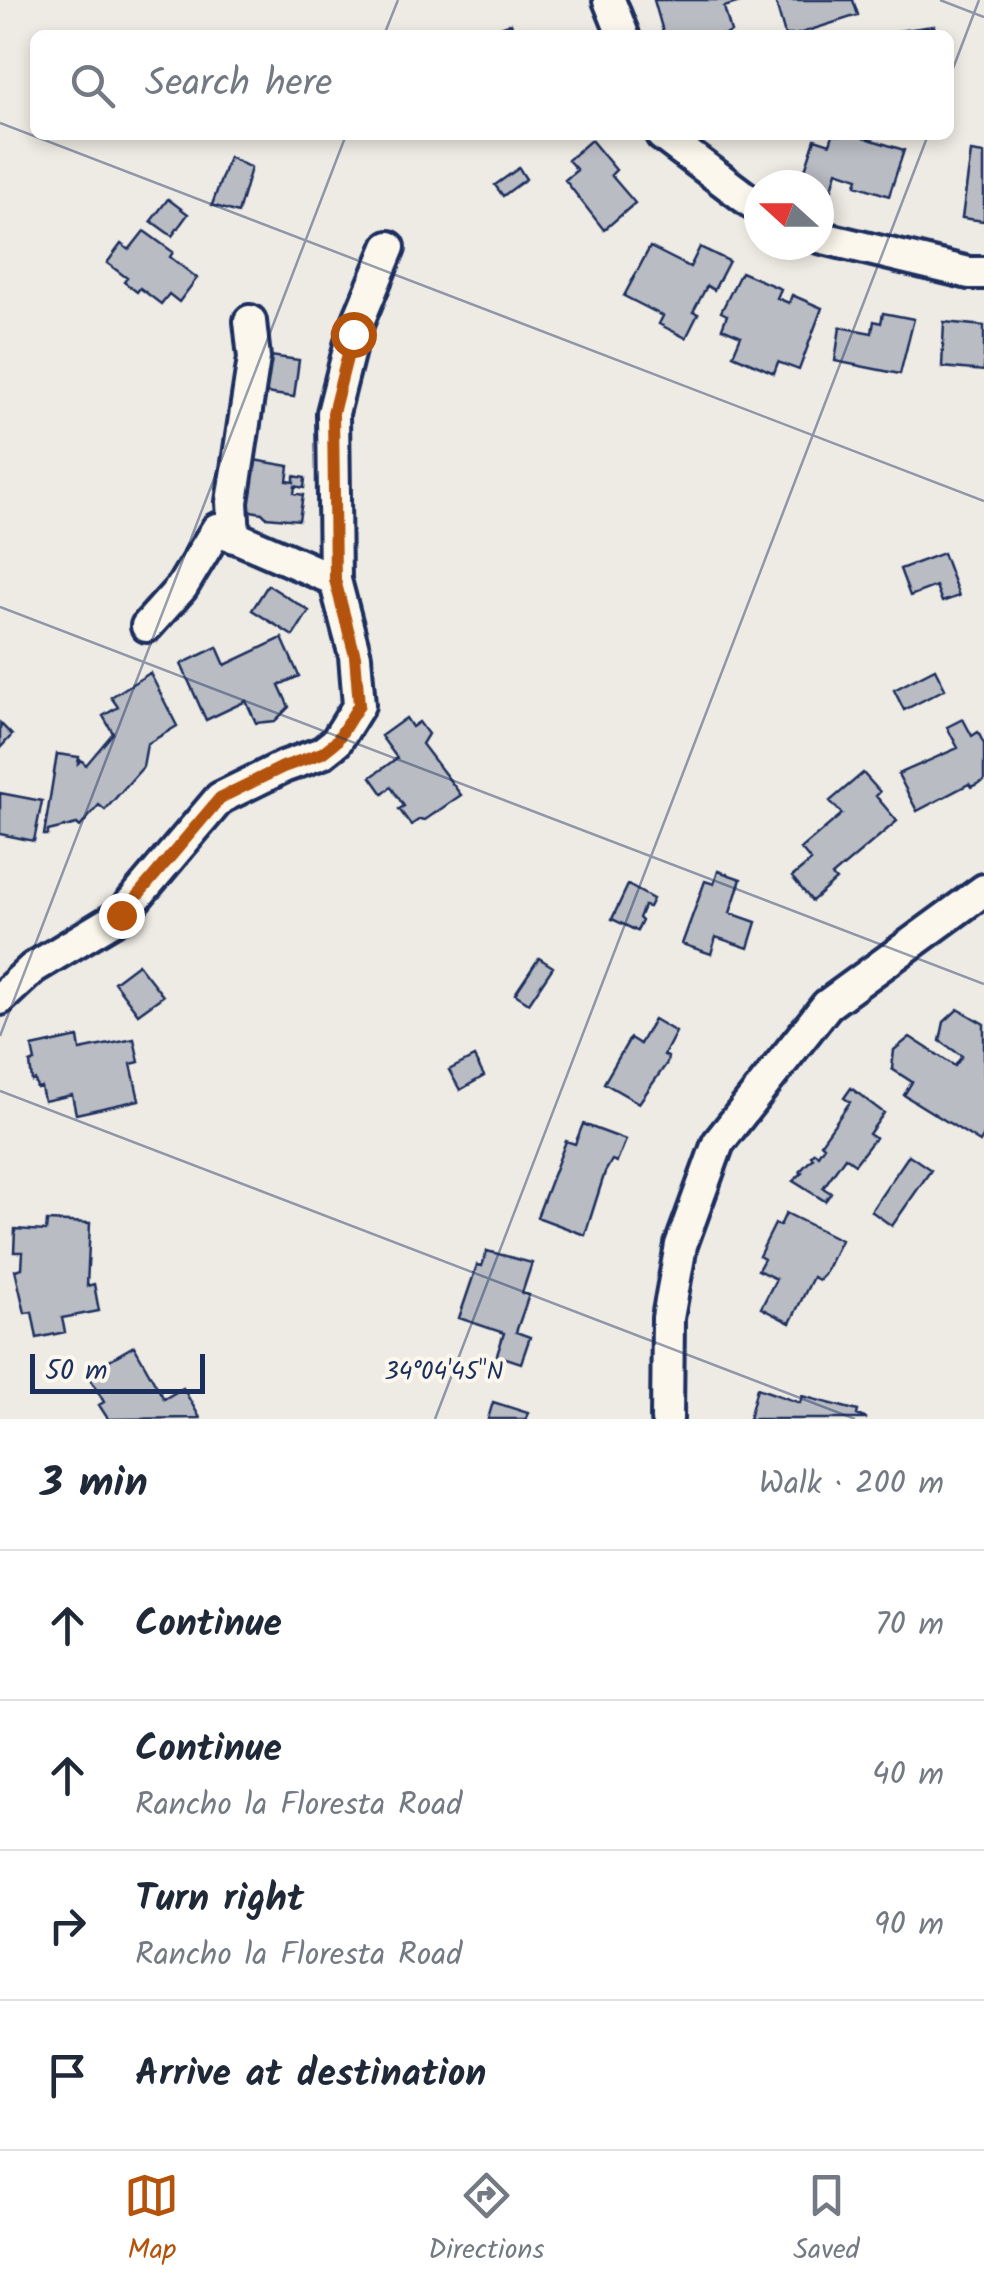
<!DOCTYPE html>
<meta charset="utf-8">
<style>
:root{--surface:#fff;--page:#f6f6f7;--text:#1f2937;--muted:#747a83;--line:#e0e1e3;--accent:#b45309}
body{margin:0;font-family:Kalam,sans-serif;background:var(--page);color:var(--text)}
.compass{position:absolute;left:744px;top:170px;width:90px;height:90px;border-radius:50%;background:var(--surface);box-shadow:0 5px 15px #0003;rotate:291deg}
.scale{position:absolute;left:30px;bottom:25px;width:175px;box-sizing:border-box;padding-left:10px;border:5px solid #1b2f5e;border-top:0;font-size:28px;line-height:35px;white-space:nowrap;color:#1b2f5e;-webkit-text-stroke:8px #fbf7ec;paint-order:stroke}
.stop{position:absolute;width:30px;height:30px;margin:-22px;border:8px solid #b45309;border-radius:50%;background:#fff}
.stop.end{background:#b45309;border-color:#fff;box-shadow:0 2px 10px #0008}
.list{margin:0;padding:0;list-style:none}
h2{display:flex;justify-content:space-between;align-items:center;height:130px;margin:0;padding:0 40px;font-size:42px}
h2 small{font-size:32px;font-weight:400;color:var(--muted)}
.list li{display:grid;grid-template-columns:65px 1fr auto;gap:30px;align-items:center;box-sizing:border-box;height:150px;padding:0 40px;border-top:2px solid var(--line)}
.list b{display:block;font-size:38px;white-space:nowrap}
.list p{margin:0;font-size:32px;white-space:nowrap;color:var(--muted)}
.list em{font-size:32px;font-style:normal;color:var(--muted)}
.icon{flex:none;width:55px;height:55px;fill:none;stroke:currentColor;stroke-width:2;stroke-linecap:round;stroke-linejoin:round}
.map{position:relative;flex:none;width:984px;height:1419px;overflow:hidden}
.search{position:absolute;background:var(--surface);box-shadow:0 5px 15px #0003;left:30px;right:30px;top:30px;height:110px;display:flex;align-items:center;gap:25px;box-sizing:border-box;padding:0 35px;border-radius:15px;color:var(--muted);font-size:38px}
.sheet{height:730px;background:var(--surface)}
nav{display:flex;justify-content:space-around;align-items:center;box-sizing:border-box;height:140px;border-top:2px solid var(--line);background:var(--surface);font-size:28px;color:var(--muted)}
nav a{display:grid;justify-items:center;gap:5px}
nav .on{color:var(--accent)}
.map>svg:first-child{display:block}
.building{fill:#b9bcc3;stroke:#1b2f5e;stroke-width:2.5}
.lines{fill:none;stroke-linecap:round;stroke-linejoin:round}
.minor-casing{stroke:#1b2f5e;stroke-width:38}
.minor{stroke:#fbf7ec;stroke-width:30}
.route{stroke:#b45309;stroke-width:12}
.ticks{fill:none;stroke:#1b2f5e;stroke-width:2.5;stroke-opacity:0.45}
.ticks-label{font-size:25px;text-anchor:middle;fill:#1b2f5e;stroke:#fbf7ec;stroke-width:8;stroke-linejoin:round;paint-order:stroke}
</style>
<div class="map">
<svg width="984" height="1419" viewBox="0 0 984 1419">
<rect width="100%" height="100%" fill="#eeebe4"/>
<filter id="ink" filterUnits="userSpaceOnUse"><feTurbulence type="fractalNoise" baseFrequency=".01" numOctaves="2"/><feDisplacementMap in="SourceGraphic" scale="20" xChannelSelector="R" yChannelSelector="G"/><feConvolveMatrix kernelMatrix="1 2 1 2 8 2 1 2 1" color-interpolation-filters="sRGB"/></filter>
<g filter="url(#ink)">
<path class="building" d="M654,0H739L740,2L724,7L731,32L725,35H664Z
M775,0H853L858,15L795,35H785Z
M511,23L515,35H491L489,31Z
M934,26L936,35H898L897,31Z
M833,135H856L904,150L889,196L856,185L858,178L837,171L832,189L802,179L815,139L830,144Z
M591,140L616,170L611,175L635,203L604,230L565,180L577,170L568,160Z
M971,152L984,154V221L962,218Z
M229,157L251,168L238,213L212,205Z
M519,168L526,179L503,196L495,185Z
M168,199L188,214L172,236L151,221Z
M144,231L173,252L170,257L197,278L179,302L169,294L161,304L140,288L137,292L124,282L127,278L107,263L121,244L129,250Z
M650,247L690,267L700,247L729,261L714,290L707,286L693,312L698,314L686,338L659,324L663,316L624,296Z
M741,272L781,289L777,298L789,303L792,295L822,308L799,370L778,362L774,373L733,355L741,336L722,328L727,315L721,312Z
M883,313L914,319L900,374L835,361L840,327L872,333L874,321L881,323Z
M944,322L984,326V371L942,367Z
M263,355L299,360L294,397L258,392Z
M248,459L289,466L287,481L294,482V476L305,478L304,488L295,486L294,493L303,495L299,520L266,517L262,513L239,509Z
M943,553L959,596L942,602L936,586L910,596L900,569Z
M268,585L309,611L293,636L252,610Z
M282,638L299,676L279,685L289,707L275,721L256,723L246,701L206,720L181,664L217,647L225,665Z
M935,669L945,689L904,710L894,690Z
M150,673L177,726L147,744L143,767L105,810L99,805L80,827L77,824L48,831V835H44L57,754L79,757L78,763L81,760L86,765L113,733L103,716L118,707L111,697Z
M406,718L412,727L419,722L428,734L422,744L461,795L425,820L420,819L411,825L399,809L404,806L391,787L383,794L371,777L397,758L381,736Z
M963,719L972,736L978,732L984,744V781L971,787L969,784L917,811L898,774L958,748L947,727Z
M0,723L12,735L0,748Z
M863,773L880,792L876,796L897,821L832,876L836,880L812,901L792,877L811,861L801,849L842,814L830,801Z
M0,793L42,801L34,841L0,834Z
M718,871L741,879L730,913L756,922L748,948L716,937L711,954L682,944L705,881L714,884Z
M628,885L653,899L649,907L644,906L639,918L642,921L637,931L612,919Z
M539,958L553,967L529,1003L515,994Z
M138,964L163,996L138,1014L114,982Z
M958,1009L984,1024V1135L980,1142L904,1095L912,1082L892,1069L894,1050L910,1037L955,1066L962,1056L940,1041L944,1022Z
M654,1019L676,1032L664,1055L668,1057L667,1063L639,1103L604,1083L630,1038L640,1044Z
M78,1037L80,1050L134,1039L139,1062L131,1064L139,1100L76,1114L72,1095L44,1101L41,1087L37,1088L35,1080L32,1081L30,1063L35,1061L32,1047Z
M474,1057L484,1076L460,1090L449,1070Z
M851,1088L884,1113L869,1134L875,1138L855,1164L845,1157L823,1188L831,1193L825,1201L793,1181L802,1173L800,1171L813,1158L811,1156L814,1152L818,1155L824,1146L821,1143L850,1102L844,1098Z
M583,1124L626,1140L617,1162L612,1160L605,1172L585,1235L537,1217L566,1141L575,1144Z
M909,1155L931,1170L892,1226L871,1211Z
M786,1213L841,1240L824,1275L819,1280L813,1277L790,1323L761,1308L776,1279L758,1270L764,1259L759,1256L775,1224L780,1226Z
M47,1221L90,1223L87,1286L94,1284L99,1311L62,1318L65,1332L37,1338L32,1312L25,1313L15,1270L22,1268L23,1252H14L15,1229L46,1231Z
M487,1251L532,1263L522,1293L529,1295L516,1332L530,1337L521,1363L497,1355L504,1333L459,1318L477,1265L482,1266Z
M134,1346L164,1399L183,1388L200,1418L108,1419L99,1405L104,1402L87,1373Z
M757,1388L800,1403L802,1396L858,1411L857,1415L867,1419H749Z
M493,1402L528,1413L526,1419H488Z"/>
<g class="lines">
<g class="minor-casing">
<path id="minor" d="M609,0L623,35
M662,135L759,208
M819,237L969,273H984
M234,537L232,502L254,358L250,321
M335,580L333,413L353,334L389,247
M0,999L33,968L121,915L220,798L283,767L322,753L336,742L359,705L355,656L335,580L217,529L182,587L147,626
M667,1419L668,1318L681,1245L718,1143L827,1005L984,890"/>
</g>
<use href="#minor" class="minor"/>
</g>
</g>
<g class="lines" filter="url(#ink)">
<path class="route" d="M121,915L220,798L283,767L322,753L336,742L359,705L355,656L335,580L333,413L353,334"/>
</g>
<path class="ticks" d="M940,0L984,17M384,35L398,0M949,79L979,0M0,123L984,501M0,607L984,984M0,1036L346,135M0,1091L855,1419M435,1419L928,135"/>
<g class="ticks-label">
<text x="444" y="1379">34°04'45"N</text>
</g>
</svg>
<svg class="compass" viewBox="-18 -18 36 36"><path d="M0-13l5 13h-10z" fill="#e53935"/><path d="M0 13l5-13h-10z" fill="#747a83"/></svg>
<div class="scale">50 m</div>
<div class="stop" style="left:353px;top:334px"></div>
<div class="stop end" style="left:121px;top:915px"></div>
<div class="search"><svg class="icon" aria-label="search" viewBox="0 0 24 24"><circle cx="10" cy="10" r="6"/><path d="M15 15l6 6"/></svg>Search here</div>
</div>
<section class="sheet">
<h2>3 min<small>Walk · 200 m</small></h2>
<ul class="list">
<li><svg class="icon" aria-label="ahead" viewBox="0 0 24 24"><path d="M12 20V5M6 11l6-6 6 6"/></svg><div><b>Continue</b></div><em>70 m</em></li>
<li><svg class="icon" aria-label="ahead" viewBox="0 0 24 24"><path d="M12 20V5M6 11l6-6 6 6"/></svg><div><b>Continue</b><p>Rancho la Floresta Road</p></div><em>40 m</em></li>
<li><svg class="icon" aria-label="right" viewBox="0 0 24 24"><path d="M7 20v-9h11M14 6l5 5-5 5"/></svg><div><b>Turn right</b><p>Rancho la Floresta Road</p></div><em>90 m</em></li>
<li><svg class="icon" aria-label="arrive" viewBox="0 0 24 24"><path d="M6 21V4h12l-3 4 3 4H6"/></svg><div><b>Arrive at destination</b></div></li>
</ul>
</section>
<nav>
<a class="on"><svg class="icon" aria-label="map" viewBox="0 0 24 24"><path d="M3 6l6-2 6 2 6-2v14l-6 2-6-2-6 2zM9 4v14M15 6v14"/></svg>Map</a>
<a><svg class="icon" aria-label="directions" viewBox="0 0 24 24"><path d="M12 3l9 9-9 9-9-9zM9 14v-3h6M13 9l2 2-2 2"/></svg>Directions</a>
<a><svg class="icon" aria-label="saved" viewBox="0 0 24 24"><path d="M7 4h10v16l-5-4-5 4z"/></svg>Saved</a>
</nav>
